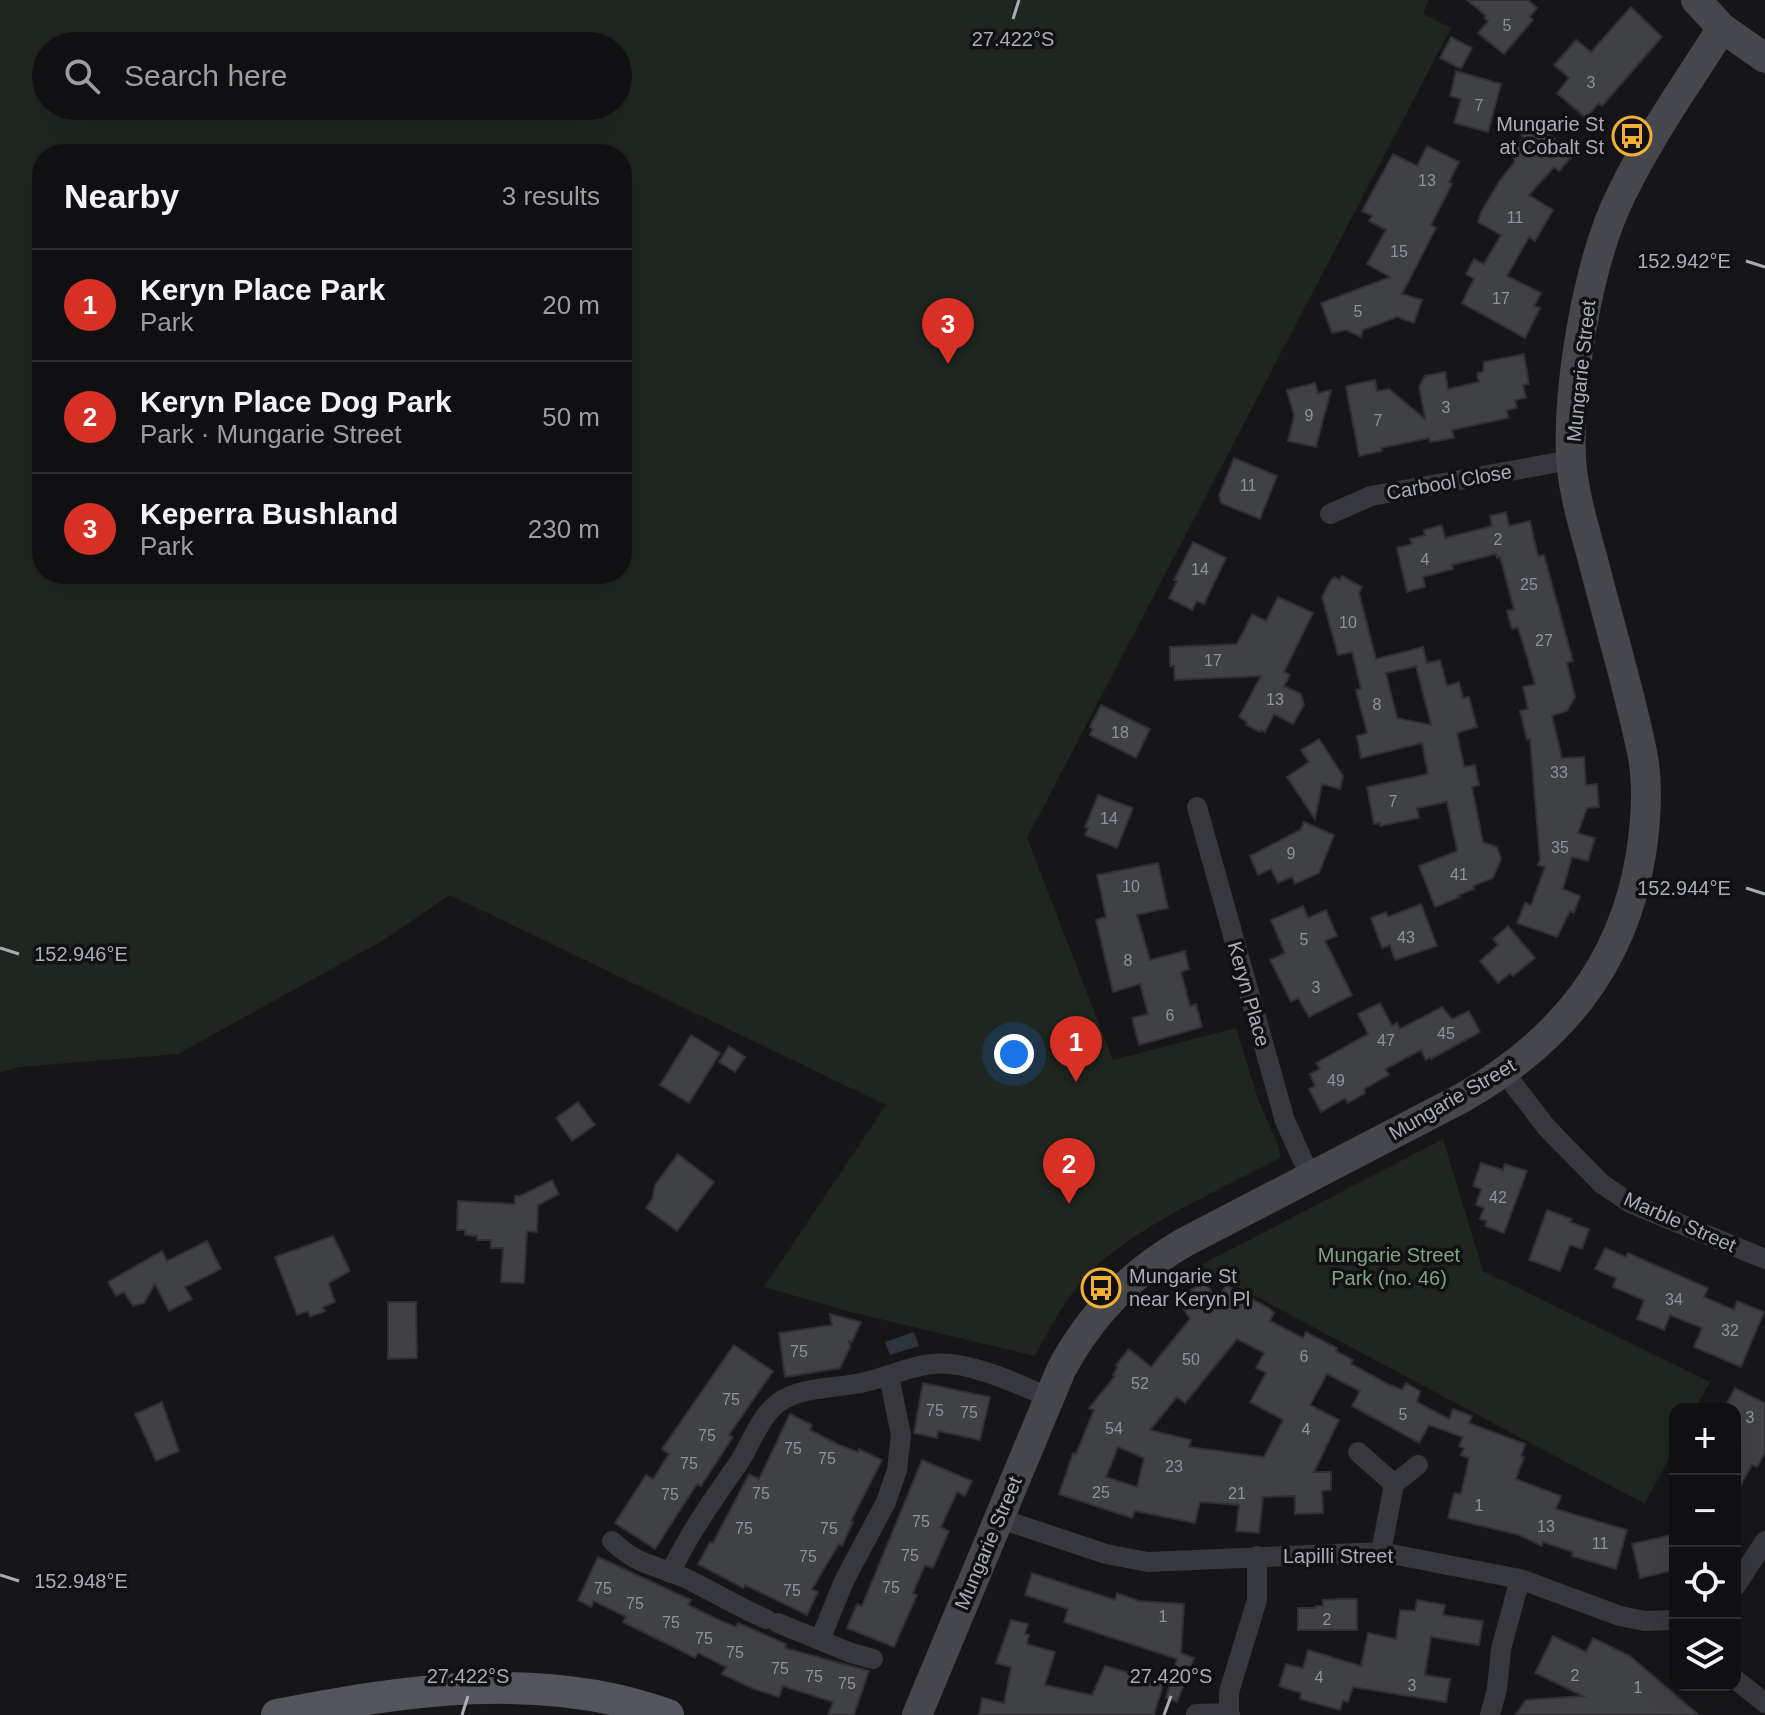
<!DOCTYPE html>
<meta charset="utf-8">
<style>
:root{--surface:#101012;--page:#1e1e20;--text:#f1f3f6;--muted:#9c9d9f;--line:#303032;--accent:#d93025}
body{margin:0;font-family:Helvetica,sans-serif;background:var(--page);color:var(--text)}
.controls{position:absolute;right:24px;bottom:24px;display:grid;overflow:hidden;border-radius:16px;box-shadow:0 8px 32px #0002}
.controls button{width:72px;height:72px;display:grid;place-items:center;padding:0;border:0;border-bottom:2px solid var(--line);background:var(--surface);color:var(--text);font:40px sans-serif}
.you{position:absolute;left:1014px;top:1054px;width:28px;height:28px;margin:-20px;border:6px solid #fff;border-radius:50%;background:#1a73e8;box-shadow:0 0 0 12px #1a73e833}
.badge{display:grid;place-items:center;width:52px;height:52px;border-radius:50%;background:var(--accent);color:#fff;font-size:26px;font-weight:700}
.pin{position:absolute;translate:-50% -66px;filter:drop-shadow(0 2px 4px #0008)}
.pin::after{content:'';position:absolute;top:42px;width:28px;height:24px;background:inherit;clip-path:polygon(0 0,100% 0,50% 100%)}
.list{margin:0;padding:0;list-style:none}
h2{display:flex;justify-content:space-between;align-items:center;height:104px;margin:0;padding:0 32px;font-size:34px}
h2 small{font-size:26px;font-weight:400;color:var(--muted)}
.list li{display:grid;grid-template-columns:52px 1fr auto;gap:24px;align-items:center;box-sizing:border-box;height:112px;padding:0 32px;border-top:2px solid var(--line)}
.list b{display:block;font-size:30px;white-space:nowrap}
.list p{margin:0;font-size:26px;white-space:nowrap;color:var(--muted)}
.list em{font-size:26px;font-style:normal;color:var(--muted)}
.icon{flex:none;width:44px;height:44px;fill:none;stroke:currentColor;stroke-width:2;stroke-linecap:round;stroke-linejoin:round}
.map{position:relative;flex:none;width:1765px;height:1715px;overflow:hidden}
.search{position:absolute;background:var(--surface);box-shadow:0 8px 32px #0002;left:32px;top:32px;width:600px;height:88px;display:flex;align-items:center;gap:20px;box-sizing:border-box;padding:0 28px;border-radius:44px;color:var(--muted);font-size:30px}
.panel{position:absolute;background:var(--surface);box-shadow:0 8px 32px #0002;left:32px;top:144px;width:600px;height:440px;border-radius:32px}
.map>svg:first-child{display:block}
.green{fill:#1e261f;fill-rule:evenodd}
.water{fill:#2c353c}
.building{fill:#404145;stroke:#303034;stroke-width:2;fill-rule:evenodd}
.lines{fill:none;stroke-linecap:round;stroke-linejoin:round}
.street{stroke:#37383d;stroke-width:20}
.secondary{stroke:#45474d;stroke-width:30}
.primary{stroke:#53555c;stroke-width:32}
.ticks{fill:none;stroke:#a8adb8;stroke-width:3}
.labels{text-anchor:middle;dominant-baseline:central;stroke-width:7;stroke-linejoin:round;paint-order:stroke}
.number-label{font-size:16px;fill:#8e929b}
.poi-label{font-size:20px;fill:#a8adb8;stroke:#111113;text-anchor:end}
.street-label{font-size:20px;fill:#a8adb8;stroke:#111113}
.park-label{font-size:20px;fill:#7fa381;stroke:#111113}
.ticks-label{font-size:20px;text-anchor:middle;fill:#a8adb8;stroke:#111113;stroke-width:7;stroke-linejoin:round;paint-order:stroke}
</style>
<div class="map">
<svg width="1765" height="1715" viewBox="0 0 1765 1715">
<rect width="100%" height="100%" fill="#161618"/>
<path class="green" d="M0,0H1429L1423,14L1451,28L1027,838L1113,1060L1236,1028L1259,1102L1279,1147L1280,1158C1220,1190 1137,1225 1089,1273C1066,1297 1051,1326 1035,1356L851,1312L764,1287L886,1105L450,895L382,941L178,1054L20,1067L0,1072ZM46,46H618V106H46ZM42,154H622V574H42Z
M1443,1139L1483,1271L1710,1382L1695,1409H1675V1447L1645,1504L1199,1266Z"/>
<path class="water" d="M914,1332L919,1346L890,1355L885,1342Z"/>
<path class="building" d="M1467,0H1528L1537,8L1530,17L1533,20L1504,54L1478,33L1488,21L1484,18L1486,16Z
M1631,7L1662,37L1602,106L1599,103L1586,118L1557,93L1569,78L1554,65L1576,40L1591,52Z
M1451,37L1472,48L1461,69L1440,58Z
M1456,71L1501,84L1488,132L1454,123L1461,99L1450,96Z
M1533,120L1573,155L1559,171L1554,167L1529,195L1553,210L1535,241L1529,237L1507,276L1541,293L1534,306L1540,308L1525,338L1462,303L1474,279L1466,274L1474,259L1484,264L1501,235L1478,222L1481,212L1500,180L1514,163V149L1524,138L1521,135Z
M1427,146L1459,162L1449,182L1452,184L1431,225L1436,228L1402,294L1422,300L1414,323L1397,317L1363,330L1361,337L1346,330L1332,333L1321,303L1390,277L1367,264L1386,230L1369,221L1372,216L1362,211L1393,154L1417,166Z
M1524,354L1529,384L1523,385L1526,398L1515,400L1517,408L1507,410L1508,418L1452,430L1454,438L1430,442L1429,438L1381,448L1382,451L1359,456L1346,386L1375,380L1377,391L1389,389L1425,419L1419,387L1425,376L1445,372L1448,389L1479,382L1477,373L1483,372L1484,362Z
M1315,383L1318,393L1331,390L1316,447L1288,441L1294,416L1287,390Z
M1234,458L1277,476L1260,519L1221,503L1219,495Z
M1506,512L1509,526L1530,521L1538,556L1544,555L1573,661L1567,663L1575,697L1567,711L1552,716L1562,758L1584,757L1586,785L1597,784L1599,807L1587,808L1578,833L1595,838L1588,861L1572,857L1563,889L1580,896L1574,913L1570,911L1557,937L1517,923L1525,903L1531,905L1545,867L1538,865L1540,860L1530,739L1527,740L1520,711L1528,709L1523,687L1535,684L1518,627L1512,629L1507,611L1514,609L1500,557L1497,558L1496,554L1452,565L1453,569L1423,577L1425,587L1407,592L1397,548L1412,544L1410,539L1425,535L1424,530L1442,525L1445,538L1492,526L1490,516Z
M1193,542L1226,558L1204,604L1197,601L1192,610L1169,598L1177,581L1174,580Z
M1342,576L1362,587L1359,593L1376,659L1423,647L1427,663L1440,660L1447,686L1459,682L1463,698L1469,697L1477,727L1457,733L1464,767L1475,765L1479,785L1472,787L1483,842L1497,847L1501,859L1493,878L1473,886L1474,889L1459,895L1460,897L1435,907L1419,866L1457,851L1447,802L1417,808L1419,818L1380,826V823L1374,824L1367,787L1428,774L1422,743L1361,758L1357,736L1367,733L1356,690L1361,689L1352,652L1338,655L1322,597L1331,580L1335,577L1340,580ZM1416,666L1431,725L1397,718L1386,673L1418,666Z
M1278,597L1313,613L1284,672L1290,675L1284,686L1301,694L1304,705L1293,724L1274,714L1265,732L1261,730L1260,732L1246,725L1247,722L1239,717L1261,676L1175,680L1174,666H1170V647L1237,644L1252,614L1266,621Z
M1101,705L1150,729L1136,758L1090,735L1093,729L1090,727Z
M1319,739L1343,776L1340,789L1322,784L1315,819L1287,777L1309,762L1301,750Z
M1098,795L1133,808L1117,848L1085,835L1088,828L1085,827Z
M1304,822L1334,835L1319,873L1295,884L1292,877L1278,883L1271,869L1258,875L1250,856L1300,830Z
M1158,863L1168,908L1137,915L1150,960L1185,951L1189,969L1181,972L1190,1006L1196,1004L1202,1027L1139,1045L1132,1018L1148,1014L1140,984L1113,992L1096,920L1106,917L1097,875Z
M1421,904L1437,946L1395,960L1390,945L1382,948L1371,918L1386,912L1388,917Z
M1303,906L1308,918L1326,910L1337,936L1325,941L1352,995L1309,1017L1298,998L1291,1002L1270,960L1285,953L1271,920Z
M1508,926L1535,958L1513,976L1510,973L1498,983L1480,961L1498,945L1493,939Z
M1380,1003L1392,1026L1397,1023L1400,1029L1442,1007L1452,1019L1469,1011L1480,1032L1431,1059L1430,1057L1426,1060L1421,1050L1385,1069L1389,1075L1364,1089L1365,1093L1348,1103L1345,1098L1321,1112L1309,1089L1315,1086L1310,1074L1320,1069L1316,1063L1368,1034L1358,1014Z
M691,1035L720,1053L689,1103L660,1085Z
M729,1046L745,1057L735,1072L719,1062Z
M578,1102L595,1125L572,1141L556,1118Z
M678,1154L714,1182L677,1231L646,1208L652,1199L655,1185Z
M1481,1163L1503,1170L1505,1164L1527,1171L1504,1233L1485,1226L1487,1221L1480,1219L1484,1208L1476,1205L1481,1189L1473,1186Z
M552,1180L559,1194L538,1205L537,1232L527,1231L524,1283L501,1282L503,1248H491V1240H477V1236L465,1235V1230H457L458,1201L515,1204V1196H520Z
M1547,1210L1572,1219L1570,1222L1589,1229L1582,1249L1570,1245L1560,1271L1529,1260Z
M333,1236L350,1271L330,1282L329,1285L335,1302L323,1307L325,1311L310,1317L308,1311L297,1315L275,1257Z
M207,1241L221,1269L185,1287L192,1299L169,1311L155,1284L144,1303L133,1306L124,1292L116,1296L108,1282L162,1251L167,1261Z
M1605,1248L1626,1257L1628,1253L1708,1288L1704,1297L1734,1310L1737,1301L1764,1312L1741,1367L1694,1347L1702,1328L1670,1315L1664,1330L1637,1319L1644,1300L1613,1287L1616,1278L1595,1269Z
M1205,1281L1217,1301L1226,1285L1269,1308L1274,1313L1270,1321L1303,1338L1306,1332L1337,1348L1336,1351L1353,1360L1351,1364L1388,1384L1402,1390L1406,1383L1420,1391L1417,1402L1449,1419L1453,1409L1472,1416L1469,1423L1525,1444L1521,1456L1524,1457L1516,1479L1561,1496L1556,1509L1627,1530L1616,1569L1572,1556L1573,1552L1543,1542L1542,1546L1519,1535L1448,1518L1454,1493L1461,1494L1469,1458L1461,1455L1464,1448L1459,1446L1463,1437L1429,1425L1419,1443L1352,1406L1360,1391L1327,1374L1310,1405L1339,1420L1314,1472H1331V1490L1322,1491L1323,1513L1295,1514V1496L1263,1497L1259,1533L1236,1531L1239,1505L1200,1502L1195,1523L1135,1511L1132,1518L1059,1494L1073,1453L1076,1454L1094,1410L1089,1408L1115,1376L1113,1375L1118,1367L1116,1365L1129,1349L1151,1367L1190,1319L1177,1299ZM1237,1339L1264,1353L1256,1368L1266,1373L1250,1402L1283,1420L1264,1457L1189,1447L1191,1440L1150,1430L1177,1397L1185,1403ZM1118,1447L1144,1458L1137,1487L1106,1477Z
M388,1302H416L417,1358L388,1359Z
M830,1314L861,1322L852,1342L849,1341L850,1347L840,1368L785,1377L779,1333L832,1325Z
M734,1345L773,1371L729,1435L733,1437L701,1486L697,1484L655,1549L615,1523L646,1475L653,1479L669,1454L662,1449Z
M923,1383L990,1397L980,1440L938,1431L937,1438L914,1433Z
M1735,1388L1765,1403V1453L1757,1467L1752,1465L1735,1496V1409H1724Z
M162,1402L179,1451L156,1461L135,1414Z
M790,1414L812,1425L810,1430L839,1445L858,1452L859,1449L882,1460L851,1521L853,1522L842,1546L839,1544L812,1589L818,1592L807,1615L745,1585L743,1588L698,1564L710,1542L713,1543L749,1474L759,1479Z
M922,1460L972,1481L965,1496L957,1492L941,1527L949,1531L933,1568L925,1565L913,1593L917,1595L894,1647L847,1628L857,1604L862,1606Z
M1675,1534V1570L1640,1578L1632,1544Z
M598,1557L691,1600L688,1605L717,1619L736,1627L738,1623L786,1644L785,1648L869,1671L854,1715H828L833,1702L783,1686L779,1697L754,1689L722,1674L726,1667L698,1653L695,1658L623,1622L626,1617L594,1601L591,1607L578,1600Z
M1032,1573L1115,1600L1117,1593L1139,1601L1184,1604L1181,1653L1194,1658L1177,1702L1166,1698L1177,1659L1064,1622L1068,1609L1025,1595Z
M1339,1599H1357V1630H1298V1608H1316V1606H1323V1600Z
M1417,1600L1445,1605L1443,1615L1483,1621L1479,1645L1431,1637L1425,1675L1450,1679L1446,1702L1353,1687L1348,1702L1343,1700L1340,1710L1300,1699L1301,1693L1279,1686L1286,1664L1303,1668L1308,1650L1361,1666L1368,1633L1396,1639L1400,1610L1415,1611Z
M1011,1620L1028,1624L1025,1634L1029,1635L1027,1644L1055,1652L1045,1685L1092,1695L1105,1666L1164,1682L1154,1715H979L982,1698L1004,1703L1011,1667L996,1663Z
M1553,1636L1586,1652L1593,1638L1630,1656L1699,1715H1515L1526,1700L1583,1696L1535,1673Z"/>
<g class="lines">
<path class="street" d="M1330,514L1371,496L1571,460
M1197,807L1285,1121L1310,1176
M1504,1072L1547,1128L1602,1184L1630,1203L1765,1259
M1358,1452L1394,1484
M998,1518L1106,1554L1148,1562L1381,1552L1520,1579L1620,1616L1645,1621L1675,1620
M612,1541C641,1568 653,1563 685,1578C712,1591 738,1607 766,1619
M1381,1552L1394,1484L1418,1465
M670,1573C690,1532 712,1501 738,1464C751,1444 759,1418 778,1403C798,1388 831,1388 855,1384C881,1380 905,1367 932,1364C967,1360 1016,1383 1048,1397
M1735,1587L1765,1541
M778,1623L851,1653L873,1659
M820,1640L844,1581L886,1502L897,1470L901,1435L889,1376
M1735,1679L1765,1703
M1229,1713V1692L1257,1600V1556
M1196,1714L1229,1713L1230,1715
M1490,1715L1497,1689L1501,1649L1520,1579"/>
<path class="secondary" d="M1696,0L1722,28L1765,58
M917,1715L1061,1370C1090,1315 1131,1273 1185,1242L1462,1098C1559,1043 1623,966 1641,854C1646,821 1649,785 1642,752C1629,689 1610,627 1594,564C1585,530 1573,493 1571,458C1568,383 1588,260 1622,193C1650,135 1688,82 1722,28"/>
<path class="primary" d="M277,1715C404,1690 542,1669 668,1715"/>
</g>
<path class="ticks" d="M1013,19L1019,0M1746,261L1765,267M1746,888L1765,894M0,948L19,954M0,1575L19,1581M462,1715L468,1696M1164,1715L1171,1696"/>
<defs>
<g id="bus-ring" transform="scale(2)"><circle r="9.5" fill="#111113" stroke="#f2b134" stroke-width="1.5"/><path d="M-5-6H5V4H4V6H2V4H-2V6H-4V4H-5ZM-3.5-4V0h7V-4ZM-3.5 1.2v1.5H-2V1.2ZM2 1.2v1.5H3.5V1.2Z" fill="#f2b134"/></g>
</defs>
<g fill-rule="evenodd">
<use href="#bus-ring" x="1632" y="136"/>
<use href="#bus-ring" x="1101" y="1288"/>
</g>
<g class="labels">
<g class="number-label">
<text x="1507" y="25">5</text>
<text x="1591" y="82">3</text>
<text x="1479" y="105">7</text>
<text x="1427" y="180">13</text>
<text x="1515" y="217">11</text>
<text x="1399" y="251">15</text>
<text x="1501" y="298">17</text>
<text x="1358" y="311">5</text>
<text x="1446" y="407">3</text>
<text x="1309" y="415">9</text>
<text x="1378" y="420">7</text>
<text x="1248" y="485">11</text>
<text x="1498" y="539">2</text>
<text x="1425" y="559">4</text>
<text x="1200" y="569">14</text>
<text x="1529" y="584">25</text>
<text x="1348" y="622">10</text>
<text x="1544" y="640">27</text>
<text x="1213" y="660">17</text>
<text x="1275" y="699">13</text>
<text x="1377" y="704">8</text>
<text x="1120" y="732">18</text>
<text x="1559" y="772">33</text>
<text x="1393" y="801">7</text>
<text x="1109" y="818">14</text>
<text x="1560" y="847">35</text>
<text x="1291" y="853">9</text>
<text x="1459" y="874">41</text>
<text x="1131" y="886">10</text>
<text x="1406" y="937">43</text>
<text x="1304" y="939">5</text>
<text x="1128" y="960">8</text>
<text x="1316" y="987">3</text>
<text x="1170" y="1015">6</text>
<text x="1446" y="1033">45</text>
<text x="1386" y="1040">47</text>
<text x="1336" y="1080">49</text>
<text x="1498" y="1197">42</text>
<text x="1674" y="1299">34</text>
<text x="1730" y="1330">32</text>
<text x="799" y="1351">75</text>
<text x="1304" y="1356">6</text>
<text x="1191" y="1359">50</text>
<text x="1140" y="1383">52</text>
<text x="731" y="1399">75</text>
<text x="935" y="1410">75</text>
<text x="969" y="1412">75</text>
<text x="1403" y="1414">5</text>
<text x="1750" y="1417">3</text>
<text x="1114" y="1428">54</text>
<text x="1306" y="1429">4</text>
<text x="707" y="1435">75</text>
<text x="793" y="1448">75</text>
<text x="827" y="1458">75</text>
<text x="689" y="1463">75</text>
<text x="1174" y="1466">23</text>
<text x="1101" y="1492">25</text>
<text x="761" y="1493">75</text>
<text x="1237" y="1493">21</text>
<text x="670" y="1494">75</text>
<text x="1479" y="1505">1</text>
<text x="921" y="1521">75</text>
<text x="1546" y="1526">13</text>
<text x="744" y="1528">75</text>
<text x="829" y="1528">75</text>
<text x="1600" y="1543">11</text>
<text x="910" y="1555">75</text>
<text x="808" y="1556">75</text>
<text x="891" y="1587">75</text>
<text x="603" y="1588">75</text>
<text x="792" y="1590">75</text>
<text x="635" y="1603">75</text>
<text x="1163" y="1616">1</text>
<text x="1327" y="1619">2</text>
<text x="671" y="1622">75</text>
<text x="704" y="1638">75</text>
<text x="735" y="1652">75</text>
<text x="780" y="1668">75</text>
<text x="1575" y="1675">2</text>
<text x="814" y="1676">75</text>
<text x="1319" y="1677">4</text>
<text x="847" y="1683">75</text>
<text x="1412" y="1685">3</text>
<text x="1638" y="1687">1</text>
</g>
<g class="poi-label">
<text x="1604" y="124">Mungarie St<tspan x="1604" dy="23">at Cobalt St</tspan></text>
<text x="1129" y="1276" text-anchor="start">Mungarie St<tspan x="1129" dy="23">near Keryn Pl</tspan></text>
</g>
<g class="street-label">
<text transform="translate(1581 371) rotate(-84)">Mungarie Street</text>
<text transform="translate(1449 482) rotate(-10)">Carbool Close</text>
<text transform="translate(1249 994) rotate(74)">Keryn Place</text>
<text transform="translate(1452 1099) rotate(-30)">Mungarie Street</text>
<text transform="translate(1680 1222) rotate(24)">Marble Street</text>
<text transform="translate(988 1543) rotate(-67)">Mungarie Street</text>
<text x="1338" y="1556">Lapilli Street</text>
</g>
<g class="park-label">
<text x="1389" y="1255">Mungarie Street<tspan x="1389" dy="23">Park (no. 46)</tspan></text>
</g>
</g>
<g class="ticks-label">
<text x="1013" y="46">27.422°S</text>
<text x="1684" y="268">152.942°E</text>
<text x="1684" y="895">152.944°E</text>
<text x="81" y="961">152.946°E</text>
<text x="81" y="1588">152.948°E</text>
<text x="468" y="1683">27.422°S</text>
<text x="1171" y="1683">27.420°S</text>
</g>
</svg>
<div class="controls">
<button>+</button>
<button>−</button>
<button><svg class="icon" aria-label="locate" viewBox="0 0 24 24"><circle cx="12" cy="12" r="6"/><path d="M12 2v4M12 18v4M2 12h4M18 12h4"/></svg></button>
<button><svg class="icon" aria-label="layers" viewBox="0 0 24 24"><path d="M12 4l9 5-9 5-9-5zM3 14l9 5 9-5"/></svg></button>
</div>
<div class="you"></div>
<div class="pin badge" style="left:1076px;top:1082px">1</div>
<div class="pin badge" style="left:1069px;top:1204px">2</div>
<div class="pin badge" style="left:948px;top:364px">3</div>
<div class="search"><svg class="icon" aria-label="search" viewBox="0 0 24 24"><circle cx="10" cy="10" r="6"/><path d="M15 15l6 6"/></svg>Search here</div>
<section class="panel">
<h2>Nearby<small>3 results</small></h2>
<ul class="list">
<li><span class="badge">1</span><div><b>Keryn Place Park</b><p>Park</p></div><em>20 m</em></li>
<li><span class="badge">2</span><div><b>Keryn Place Dog Park</b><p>Park · Mungarie Street</p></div><em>50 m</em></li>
<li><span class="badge">3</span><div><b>Keperra Bushland</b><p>Park</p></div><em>230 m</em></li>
</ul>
</section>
</div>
